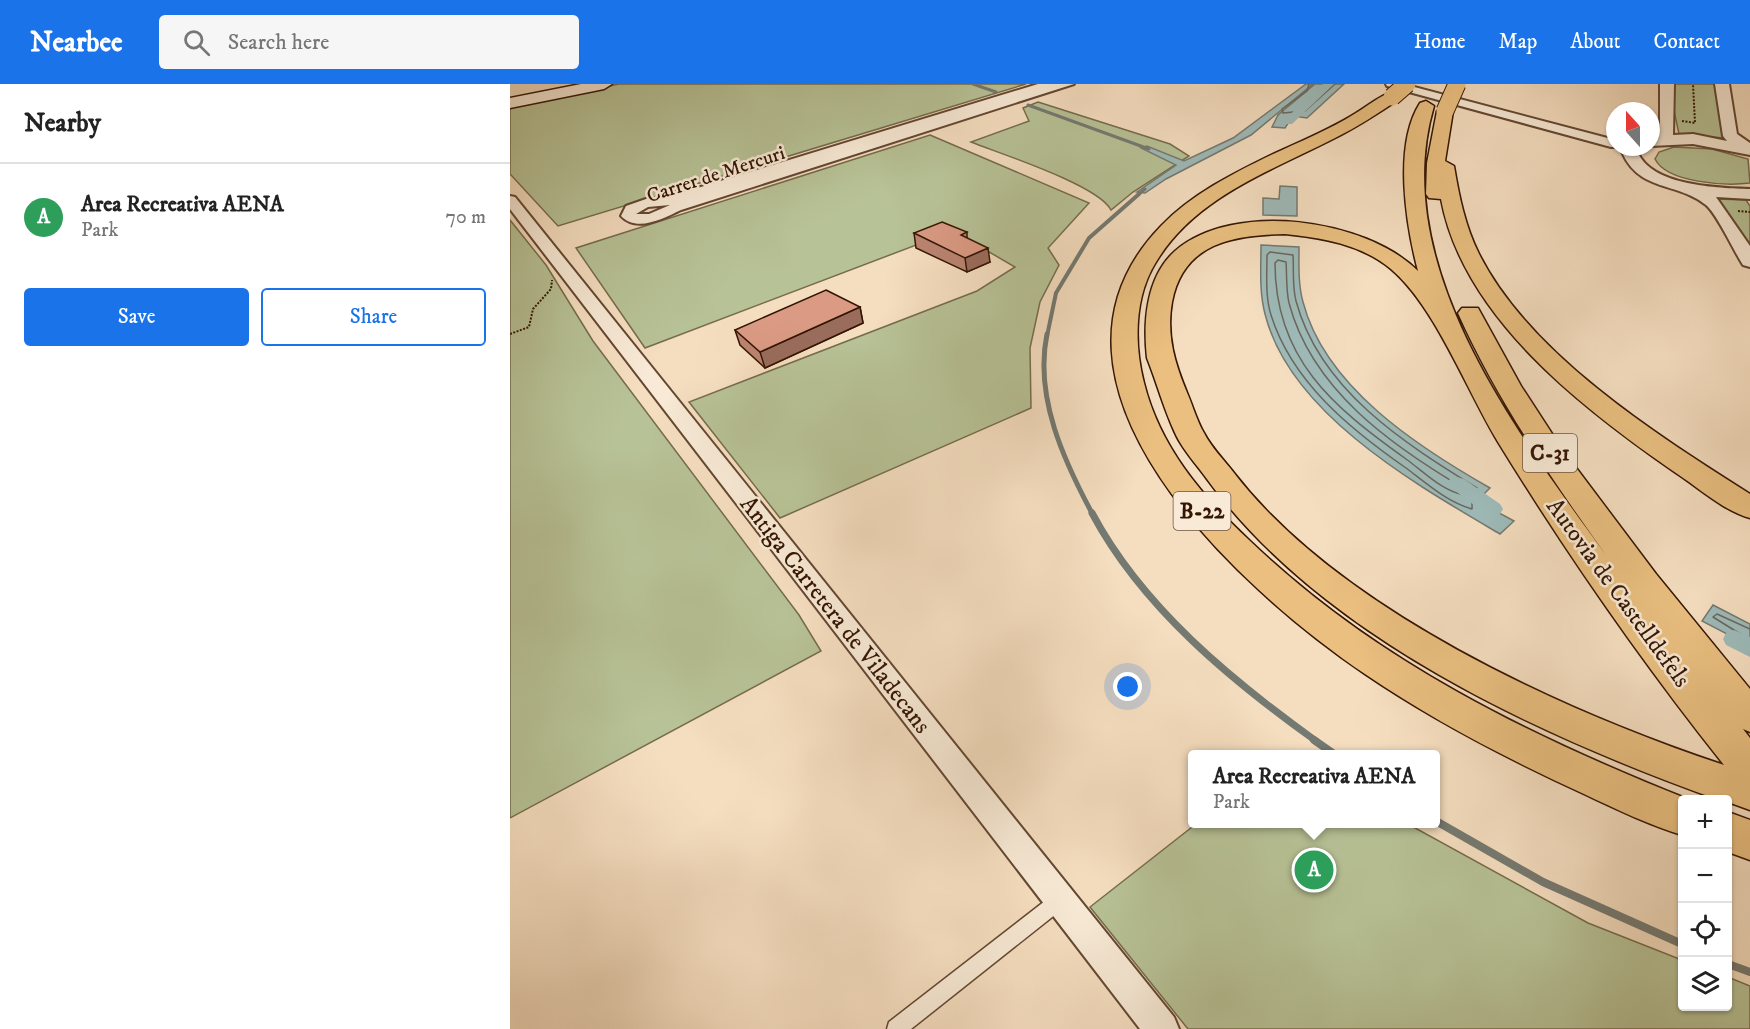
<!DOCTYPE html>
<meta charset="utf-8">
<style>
:root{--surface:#fff;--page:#f6f6f6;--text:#222;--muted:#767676;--line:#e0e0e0;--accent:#1a73e8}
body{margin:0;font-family:"IM FELL DW Pica",serif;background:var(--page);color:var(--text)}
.controls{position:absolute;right:18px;bottom:18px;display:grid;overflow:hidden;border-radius:6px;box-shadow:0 2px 4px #0004}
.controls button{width:54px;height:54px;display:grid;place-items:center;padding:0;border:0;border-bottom:2px solid var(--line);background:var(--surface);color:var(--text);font:30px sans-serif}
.compass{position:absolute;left:1096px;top:18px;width:54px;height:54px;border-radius:50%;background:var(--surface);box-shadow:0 2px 4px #0004;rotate:339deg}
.you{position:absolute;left:618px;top:603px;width:21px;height:21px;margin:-15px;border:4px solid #fff;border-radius:50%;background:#1a73e8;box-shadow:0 0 0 9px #1a73e833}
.badge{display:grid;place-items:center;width:39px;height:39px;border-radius:50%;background:var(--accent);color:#fff;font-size:20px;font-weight:700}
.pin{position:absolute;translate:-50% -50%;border:3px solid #fff;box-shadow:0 2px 6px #0006}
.popup{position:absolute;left:678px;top:666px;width:252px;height:78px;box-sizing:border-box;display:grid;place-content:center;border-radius:6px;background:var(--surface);filter:drop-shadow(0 2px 4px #0005);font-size:20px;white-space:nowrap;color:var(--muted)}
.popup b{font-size:22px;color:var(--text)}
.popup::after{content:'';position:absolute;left:50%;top:100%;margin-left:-12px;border:12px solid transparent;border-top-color:var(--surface)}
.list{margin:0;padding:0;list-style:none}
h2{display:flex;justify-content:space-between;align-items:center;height:78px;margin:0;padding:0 24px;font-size:26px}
h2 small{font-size:20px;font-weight:400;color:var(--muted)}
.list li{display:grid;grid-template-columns:39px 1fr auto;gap:18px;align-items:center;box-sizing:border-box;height:108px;padding:0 24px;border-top:2px solid var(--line)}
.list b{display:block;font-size:22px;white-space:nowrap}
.list p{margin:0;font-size:20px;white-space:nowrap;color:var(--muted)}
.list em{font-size:20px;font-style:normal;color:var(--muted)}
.actions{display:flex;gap:12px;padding:18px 24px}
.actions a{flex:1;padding:14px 0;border:2px solid var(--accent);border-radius:6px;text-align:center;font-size:21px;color:var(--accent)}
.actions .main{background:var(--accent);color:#fff}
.icon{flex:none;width:33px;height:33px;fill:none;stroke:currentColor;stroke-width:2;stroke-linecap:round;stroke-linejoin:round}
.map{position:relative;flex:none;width:1240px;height:945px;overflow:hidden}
header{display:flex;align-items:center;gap:36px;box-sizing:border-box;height:84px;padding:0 30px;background:var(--accent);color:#fff}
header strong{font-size:28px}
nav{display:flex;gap:33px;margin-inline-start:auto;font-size:21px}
.search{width:420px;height:54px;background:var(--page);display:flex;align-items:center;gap:15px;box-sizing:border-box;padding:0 21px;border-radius:6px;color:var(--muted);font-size:22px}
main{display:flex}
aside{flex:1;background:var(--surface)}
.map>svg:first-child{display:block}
.green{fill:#b7c296;stroke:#766c4c;stroke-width:1.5}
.water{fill:#9ebbba;stroke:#747971;stroke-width:1.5}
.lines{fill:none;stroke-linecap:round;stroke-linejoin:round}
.shore{stroke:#69685e;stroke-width:1.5}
.stream-far4{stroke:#747971;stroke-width:3}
.stream-far3{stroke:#747971;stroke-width:4}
.stream-far2{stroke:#747971;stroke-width:5}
.stream-far1{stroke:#747971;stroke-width:7}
.stream{stroke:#747971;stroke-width:8}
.canal{fill:#9ebbba;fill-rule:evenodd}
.service-casing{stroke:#644732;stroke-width:3}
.minor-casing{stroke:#644732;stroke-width:4}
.tertiary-casing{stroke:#644732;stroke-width:4}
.secondary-casing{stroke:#341503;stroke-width:3}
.motorway-casing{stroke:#341503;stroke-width:3}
.path{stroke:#341503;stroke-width:2;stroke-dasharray:2 1.5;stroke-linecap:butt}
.service{fill:#f8ead6;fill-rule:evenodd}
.minor{fill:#f8ead6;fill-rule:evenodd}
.tertiary{fill:#f8ead6;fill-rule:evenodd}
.secondary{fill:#f8ead6;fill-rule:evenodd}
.motorway{fill:#eabf80;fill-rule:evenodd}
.motorway-bridge-casing{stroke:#341503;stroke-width:19;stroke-linecap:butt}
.motorway-bridge{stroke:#eabf80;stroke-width:17}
.wall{fill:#bb8472;stroke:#341503;stroke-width:1.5}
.shaded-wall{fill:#996c5c;stroke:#341503;stroke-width:1.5}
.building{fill:#da9a84;stroke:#341503;stroke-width:1.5}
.labels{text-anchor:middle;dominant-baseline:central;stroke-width:5;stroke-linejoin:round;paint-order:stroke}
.far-street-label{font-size:20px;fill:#341503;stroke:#f8ead6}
.shield{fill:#f8ead6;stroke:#6f5542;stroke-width:1.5}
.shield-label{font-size:22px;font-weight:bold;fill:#341503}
.street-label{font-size:24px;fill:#341503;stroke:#f8ead6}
</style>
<header>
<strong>Nearbee</strong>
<div class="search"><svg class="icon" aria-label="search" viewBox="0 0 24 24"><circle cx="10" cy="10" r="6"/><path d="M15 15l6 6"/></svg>Search here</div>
<nav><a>Home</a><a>Map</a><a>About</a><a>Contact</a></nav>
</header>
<main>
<aside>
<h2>Nearby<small></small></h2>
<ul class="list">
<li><span class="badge" style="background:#2e9e5b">A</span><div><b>Area Recreativa AENA</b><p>Park</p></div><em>70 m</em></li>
</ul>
<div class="actions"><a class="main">Save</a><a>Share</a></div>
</aside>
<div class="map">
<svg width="1240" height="945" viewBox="0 0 1240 945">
<rect width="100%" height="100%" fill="#f5dec0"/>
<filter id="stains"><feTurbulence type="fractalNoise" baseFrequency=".00333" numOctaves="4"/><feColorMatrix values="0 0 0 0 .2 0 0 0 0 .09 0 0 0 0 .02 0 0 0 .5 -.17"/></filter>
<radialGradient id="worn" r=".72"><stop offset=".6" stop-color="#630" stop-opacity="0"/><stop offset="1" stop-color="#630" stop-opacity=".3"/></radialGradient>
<path class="green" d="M109,0H516L48,142L0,90V22Z
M1163,0H1207L1214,54L1169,50L1163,22Z
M528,18L660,60L679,72L623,108L601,126C588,101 491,70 461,58L519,37L513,24Z
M420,51L579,119L538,164L549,181L530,218L520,264L521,324L270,434L179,318L467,207L505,183L443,147L135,264L66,164Z
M1164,63L1202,65L1238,75L1240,99C1216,102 1157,99 1145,75L1149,68Z
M1208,115L1236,116L1240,122V165Z
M0,136L36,181L83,257L289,531L311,567L0,734Z
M686,740H898L1078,839L1172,876V922H1218V893L1240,902V945H678L580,823Z"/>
<path class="water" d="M796,0H803L741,51L656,95L635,109L627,108L666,81L631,64L637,62L674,77L723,54Z
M805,0H834L797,34L783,32L775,44L762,43L768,31Z
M770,102L787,103V132L753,131V114L769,115Z
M751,161L789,163C789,181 788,200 793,218C815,303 908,363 980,404L967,417L1004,437L990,450C907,401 780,330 755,230C749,207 751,184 751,161Z
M1203,521L1240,540V562L1192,537Z"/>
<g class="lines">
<path class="shore" d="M799,0L797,7L772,25L773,29L795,27L825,0
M760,168L783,171C784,186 782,202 786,217C810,306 894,359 967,404L962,414V425C937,418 916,399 896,384C840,345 782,298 761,231C755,212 757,190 757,171Z
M768,176L776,178C777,192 776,206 779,219C802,306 882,362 955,405L954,411C932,407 914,388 896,375C823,323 765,275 765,179Z
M1240,545L1207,530L1203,533L1240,556"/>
<path class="stream-far4" d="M463,0L486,8
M518,21L639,65
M628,111L635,105"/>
<path class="stream-far3" d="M537,252L546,209L579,154L629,110"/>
<path class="stream-far2" d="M537,250C524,313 554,377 583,431"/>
<path class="stream-far1" d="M582,429C632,523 721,596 806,657"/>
<path class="stream" d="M804,656L824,670
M926,737L1033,798L1172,860
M1218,880L1240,888"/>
<path class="canal" d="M813,0H824L782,40H774V36Z
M947,393L954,395L990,420L993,425L990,430H976L940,403L937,399L940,395Z
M1224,546L1240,553V573L1216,561L1213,555L1216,549Z"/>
<g class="service-casing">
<path id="service" d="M550,808L556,810L558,816L556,822L401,945H377L379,938L544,810Z"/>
</g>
<g class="minor-casing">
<path id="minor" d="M528,0H564L171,126C154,134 127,149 111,132L116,122L136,115L158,113ZM160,121L139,130H126L138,123Z
M876,0H893L1105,56V63H1107H1101L877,2Z
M0,112L5,113L664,933L669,945H630L0,125Z"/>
</g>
<g class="tertiary-casing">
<path id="tertiary" d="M1150,0H1164L1163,51L1183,50L1217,57L1213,52L1205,0H1219L1227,50L1240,59V71L1183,60L1141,62V52L1150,47Z
M1116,63H1133L1128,69C1143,102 1208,104 1240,105V115L1206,113L1240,162V183L1233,181C1224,167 1207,130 1196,121C1168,98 1129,108 1112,68Z"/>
</g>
<g class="secondary-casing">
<path id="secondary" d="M71,0H102L94,5L0,24V14Z"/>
</g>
<g class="motorway-casing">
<path id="motorway" d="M882,8L888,10L890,13L888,16C867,30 847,43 825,54C761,87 685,113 646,178C624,213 624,260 634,299C650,363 692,412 739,456C865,577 1019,652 1180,716H1172V751C1139,741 1106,725 1074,710C998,675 924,637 855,590C731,506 500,298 651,142C682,110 722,90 761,71C789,58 819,46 846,29C858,22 869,12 882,8Z
M916,17L924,22C877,181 1008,350 1096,471C1041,394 987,316 948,229L952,224H968L1011,302L1052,365L1146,490L1240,605V648L1233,645L1240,654V726L1218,718V716H1209C1030,652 812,553 697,395C687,381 673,366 666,351C654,326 647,299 637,274C633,238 636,193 665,167C724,116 856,135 908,187C896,141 883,61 910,19ZM775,150C812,154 851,160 881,185C925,222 957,307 988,358C1057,470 1132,578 1214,681C1052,627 830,526 724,389C714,376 701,363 694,349C687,337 683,323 678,311C665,280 656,252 662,218C673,159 723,151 775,150Z
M935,22L943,27L935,77L944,82C949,112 955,142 969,170C1020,271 1147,351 1240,410V434C1214,427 1189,404 1166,389C1072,324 953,233 931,115L919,114L916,110L917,79L927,27Z
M1218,728L1240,736V776L1218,768Z"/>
</g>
<path class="path" d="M1172,37L1185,39L1183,0
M1228,127L1240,128
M0,250L19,243L23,225L41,205L42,196"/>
<use href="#service" class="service"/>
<use href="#minor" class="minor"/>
<use href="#tertiary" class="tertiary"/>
<use href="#secondary" class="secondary"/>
<use href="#motorway" class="motorway"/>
<g class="motorway-bridge-casing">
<path id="motorway-bridge" d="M882,13L897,0
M935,27L947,0"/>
</g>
<use href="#motorway-bridge" class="motorway-bridge"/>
</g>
<path class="wall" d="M457,148V154L480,178L457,188L406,164L404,149Z
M350,223L353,239L255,284L230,261L225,246Z"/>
<path class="shaded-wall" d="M478,164L480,178L457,188L455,174Z
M350,223L353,239L255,284L250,268Z"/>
<path class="building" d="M432,138L457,148L451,151L478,164L455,174L404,149Z
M316,206L350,223L250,268L225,246Z"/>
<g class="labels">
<g class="far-street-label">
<text transform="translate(206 91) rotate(-18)">Carrer de Mercuri</text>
</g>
<g class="shield">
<rect x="1013" y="350" width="54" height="38" rx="4.5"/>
<rect x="663.5" y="408" width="57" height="38" rx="4.5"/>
</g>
<g class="shield-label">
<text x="1040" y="369">C-31</text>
<text x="692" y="427">B-22</text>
</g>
<g class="street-label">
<text transform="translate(1108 509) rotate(54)">Autovia de Castelldefels</text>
<text transform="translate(325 531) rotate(52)">Antiga Carretera de Viladecans</text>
</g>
</g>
<rect width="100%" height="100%" filter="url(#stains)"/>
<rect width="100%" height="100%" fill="url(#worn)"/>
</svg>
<div class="controls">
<button>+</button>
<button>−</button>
<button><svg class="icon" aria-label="locate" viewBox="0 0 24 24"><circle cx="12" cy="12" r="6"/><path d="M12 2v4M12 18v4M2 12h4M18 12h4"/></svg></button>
<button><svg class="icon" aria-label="layers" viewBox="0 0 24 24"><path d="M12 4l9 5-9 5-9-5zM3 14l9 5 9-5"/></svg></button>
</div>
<svg class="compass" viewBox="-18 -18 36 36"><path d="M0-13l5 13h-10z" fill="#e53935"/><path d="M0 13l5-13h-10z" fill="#767676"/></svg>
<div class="you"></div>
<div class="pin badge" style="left:804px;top:786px;background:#2e9e5b">A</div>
<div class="popup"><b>Area Recreativa AENA</b>Park</div>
</div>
</main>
